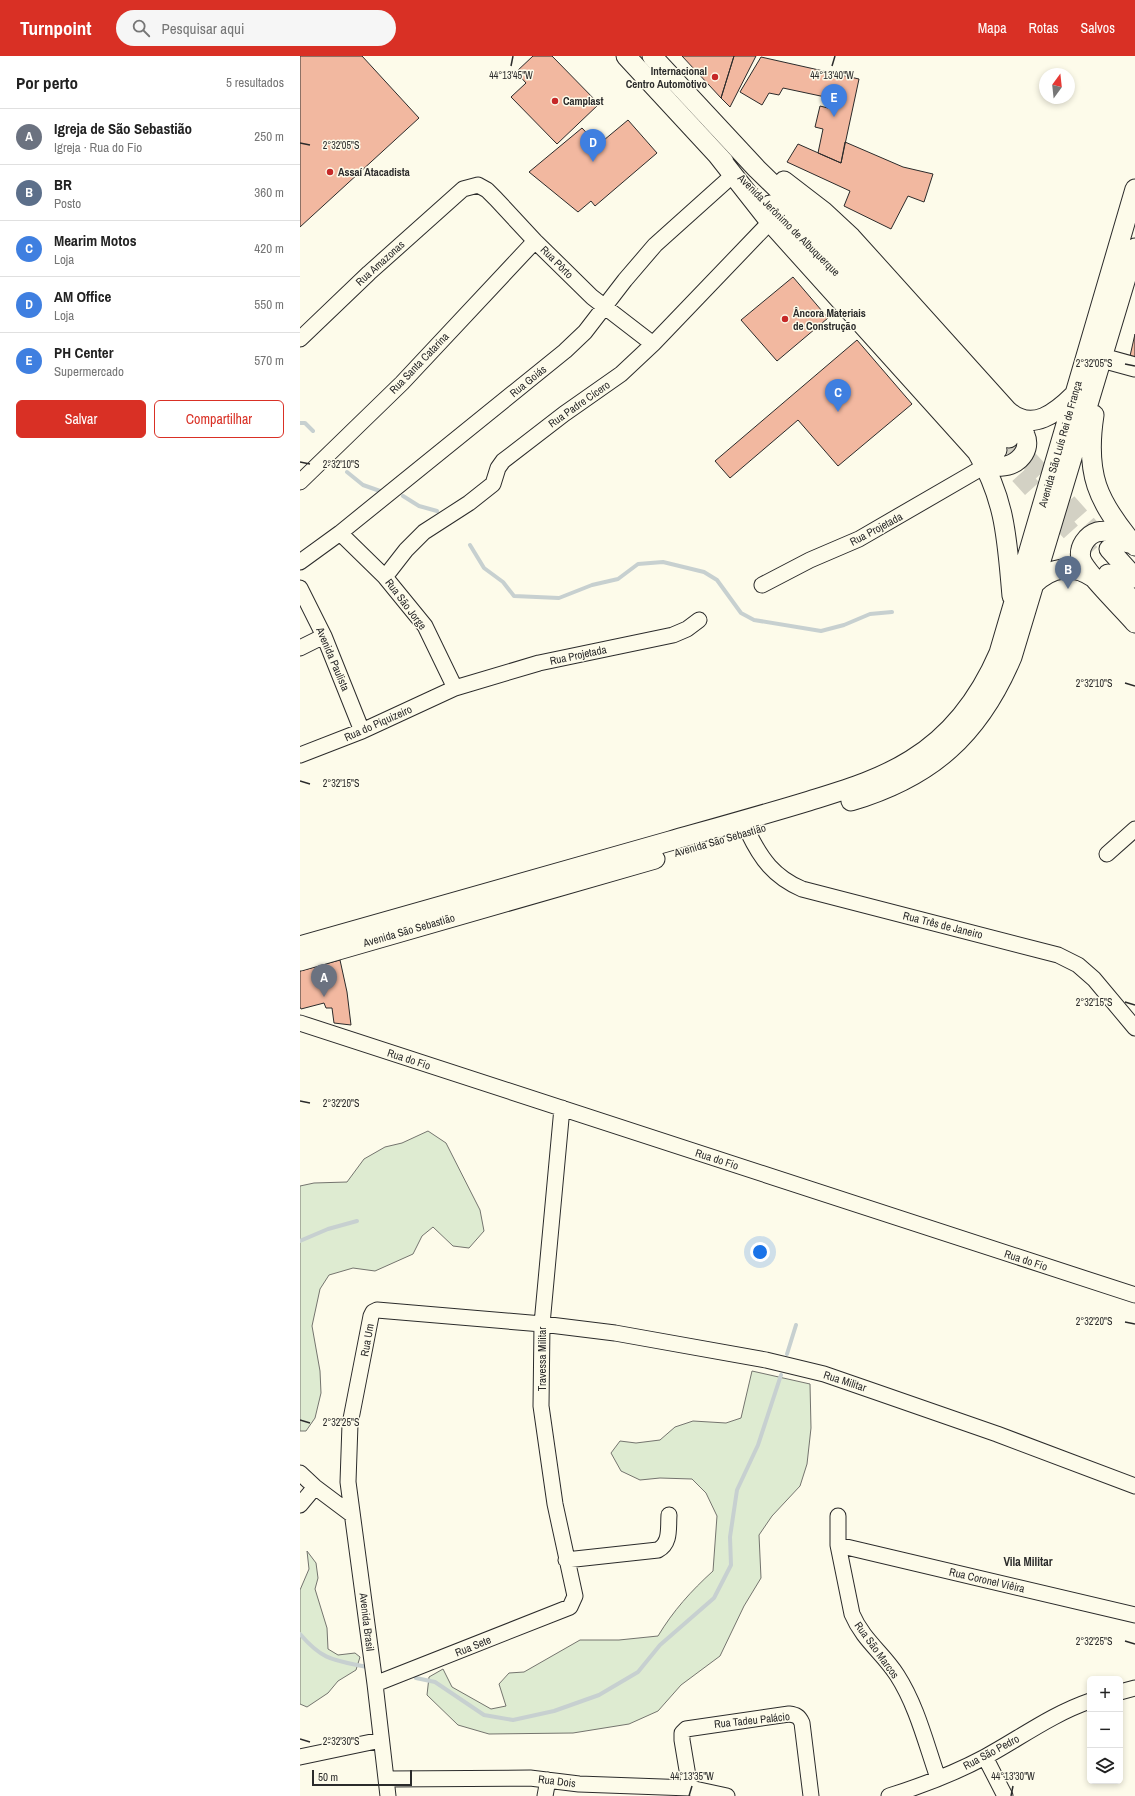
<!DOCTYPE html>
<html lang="pt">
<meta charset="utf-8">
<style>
:root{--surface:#fff;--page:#f6f6f6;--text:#222;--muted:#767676;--line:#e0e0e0;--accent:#d93025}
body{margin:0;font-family:"Archivo Narrow",sans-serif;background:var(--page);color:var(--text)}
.controls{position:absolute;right:12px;bottom:12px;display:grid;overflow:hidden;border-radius:6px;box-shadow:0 2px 6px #0003}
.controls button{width:36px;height:36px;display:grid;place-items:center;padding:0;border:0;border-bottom:1px solid var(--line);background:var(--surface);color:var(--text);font:20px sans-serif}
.compass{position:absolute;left:739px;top:12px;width:36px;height:36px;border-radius:50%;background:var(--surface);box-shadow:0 2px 6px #0003;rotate:15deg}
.scale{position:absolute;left:12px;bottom:10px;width:100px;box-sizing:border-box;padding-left:4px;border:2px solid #2b2b2b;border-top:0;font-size:11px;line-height:14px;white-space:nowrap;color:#2b2b2b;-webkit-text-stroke:3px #fdfbea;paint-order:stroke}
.you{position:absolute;left:460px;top:1196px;width:14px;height:14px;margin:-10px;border:3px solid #fff;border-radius:50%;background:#1a73e8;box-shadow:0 0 0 6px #1a73e833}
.badge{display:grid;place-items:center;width:26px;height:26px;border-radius:50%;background:var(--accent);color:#fff;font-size:13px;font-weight:700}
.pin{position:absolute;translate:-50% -33px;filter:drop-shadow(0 1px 2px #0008)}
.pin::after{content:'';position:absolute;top:21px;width:14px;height:12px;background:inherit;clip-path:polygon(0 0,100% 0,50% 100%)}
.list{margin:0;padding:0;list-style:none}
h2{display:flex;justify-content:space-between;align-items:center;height:52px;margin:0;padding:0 16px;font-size:17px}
h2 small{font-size:13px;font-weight:400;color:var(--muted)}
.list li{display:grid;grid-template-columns:26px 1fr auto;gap:12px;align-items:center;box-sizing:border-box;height:56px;padding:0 16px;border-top:1px solid var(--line)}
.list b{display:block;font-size:15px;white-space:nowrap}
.list p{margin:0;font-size:13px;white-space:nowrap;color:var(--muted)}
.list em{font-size:13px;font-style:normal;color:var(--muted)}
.actions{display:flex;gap:8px;padding:12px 16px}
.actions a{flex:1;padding:9px 0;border:1px solid var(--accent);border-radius:6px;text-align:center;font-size:14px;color:var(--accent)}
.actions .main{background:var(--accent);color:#fff}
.icon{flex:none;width:22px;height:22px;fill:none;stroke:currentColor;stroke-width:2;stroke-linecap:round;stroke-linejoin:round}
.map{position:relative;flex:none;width:835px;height:1740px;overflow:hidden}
header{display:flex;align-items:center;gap:24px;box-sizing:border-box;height:56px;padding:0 20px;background:var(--accent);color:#fff}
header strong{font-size:19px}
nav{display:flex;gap:22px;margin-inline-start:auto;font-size:14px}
.search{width:280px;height:36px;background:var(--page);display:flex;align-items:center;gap:10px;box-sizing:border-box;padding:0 14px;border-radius:22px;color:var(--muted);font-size:15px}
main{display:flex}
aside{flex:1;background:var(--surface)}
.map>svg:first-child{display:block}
.green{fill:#deebd1;stroke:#74746e}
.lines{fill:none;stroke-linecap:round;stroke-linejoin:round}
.stream{stroke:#c7d0d0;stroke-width:4}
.building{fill:#f2b8a0;stroke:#2b2b2b}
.major-tunnel{stroke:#d3d1c4;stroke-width:19;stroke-dasharray:19 10;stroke-linecap:butt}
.minor-casing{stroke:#2b2b2b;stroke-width:17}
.major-casing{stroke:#2b2b2b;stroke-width:21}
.minor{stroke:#fdfbea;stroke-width:15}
.major{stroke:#fdfbea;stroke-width:19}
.ticks{fill:none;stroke:#2b2b2b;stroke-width:1.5}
.poi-dot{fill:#c62828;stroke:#fdfbea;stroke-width:1.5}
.labels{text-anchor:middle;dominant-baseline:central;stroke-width:3;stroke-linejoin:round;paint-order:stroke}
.poi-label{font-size:11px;font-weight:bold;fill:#2b2b2b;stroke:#fdfbea;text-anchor:start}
.street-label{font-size:11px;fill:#2b2b2b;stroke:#fdfbea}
.neighbourhood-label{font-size:12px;font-weight:bold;fill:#2b2b2b;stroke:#fdfbea}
.ticks-label{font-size:10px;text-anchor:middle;fill:#2b2b2b;stroke:#fdfbea;stroke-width:3;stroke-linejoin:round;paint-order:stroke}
</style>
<header>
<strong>Turnpoint</strong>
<div class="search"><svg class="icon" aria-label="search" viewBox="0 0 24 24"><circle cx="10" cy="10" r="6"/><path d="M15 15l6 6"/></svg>Pesquisar aqui</div>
<nav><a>Mapa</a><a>Rotas</a><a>Salvos</a></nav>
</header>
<main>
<aside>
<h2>Por perto<small>5 resultados</small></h2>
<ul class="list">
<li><span class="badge" style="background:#6b7280">A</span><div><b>Igreja de São Sebastião</b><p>Igreja · Rua do Fio</p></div><em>250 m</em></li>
<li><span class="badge" style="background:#5c6f8a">B</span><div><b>BR</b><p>Posto</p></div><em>360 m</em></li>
<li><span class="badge" style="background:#3f7fe0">C</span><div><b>Mearim Motos</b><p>Loja</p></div><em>420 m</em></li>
<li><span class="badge" style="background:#3f7fe0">D</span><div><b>AM Office</b><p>Loja</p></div><em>550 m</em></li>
<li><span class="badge" style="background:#3f7fe0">E</span><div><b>PH Center</b><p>Supermercado</p></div><em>570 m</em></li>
</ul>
<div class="actions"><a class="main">Salvar</a><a>Compartilhar</a></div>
</aside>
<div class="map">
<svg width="835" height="1740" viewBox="0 0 835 1740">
<rect width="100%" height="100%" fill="#fdfbea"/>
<path class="green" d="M128,1075L146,1087L180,1154L184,1175L169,1192L153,1190L133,1171L122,1180L113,1198L75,1215L53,1212L29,1219L20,1233L12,1270L20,1315L21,1337L15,1362L6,1375H0V1130L14,1127L47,1126L64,1103L85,1091L102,1087Z
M452,1315L510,1328L511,1372L507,1408L500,1430L472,1460L459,1479L461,1522L444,1550L420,1600L381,1629L358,1655L329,1668L273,1677L189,1678L158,1669L127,1639L129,1621L143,1613L152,1631L191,1653L206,1650L199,1628L209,1617L224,1616L280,1584H319L358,1580C373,1555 391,1535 413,1515L417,1460L406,1437L392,1423L360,1422L340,1424L321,1415L311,1397L320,1385L336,1387L360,1384L375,1371L393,1365L426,1367L441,1362Z
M7,1495L16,1507L18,1522L15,1533L27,1572L28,1593L38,1599L55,1597L60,1601L56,1614L38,1625L28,1637L7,1651L0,1648V1534L9,1513Z"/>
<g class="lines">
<path class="stream" d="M0,367H5L13,375
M47,416L63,429L80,435
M103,440L119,450L137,455
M170,489L184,512L203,526L214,540L259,542L292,529L318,523L338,508L363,506L404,516L417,524L441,557L454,564L521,575L544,569L570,558L592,556
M0,1185L28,1173L57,1165
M487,1298L496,1269
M0,1578C23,1605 34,1604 67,1611
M116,1622L135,1626L184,1659L213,1664L254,1655L299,1639L338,1616L360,1589L414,1542L431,1509L430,1481L437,1434L458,1389L481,1319"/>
</g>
<path class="building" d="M0,0H62L119,62L0,171Z
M233,0H252L299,48L257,88L211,41L226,27L216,16Z
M382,0H434L421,42Z
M434,0H456L430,51L421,42Z
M461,1L559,23L541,107L518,97L523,73L515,71L520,50L528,52L530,42L483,32L479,39L469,37L462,49L440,36Z
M328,64L357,97L295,150L291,145L278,156L229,116L282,72L298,89Z
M545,86L603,111L633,118L624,146L608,140L591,173L544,150L550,135L487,106L498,88L541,107Z
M493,221L528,262L477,305L441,264Z
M835,278V302L830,300Z
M557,284L612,348L538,410L498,364L430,422L415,405Z
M40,904L47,936L51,969L34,967L32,952H26L24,947L1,953L0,951V915Z"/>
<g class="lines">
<path class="major-tunnel" d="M709,382L809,493
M700,397L797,505"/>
<g class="minor-casing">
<path id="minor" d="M0,283L69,217L163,133L178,129L187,134L196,143L235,185L292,241L353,288
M0,426L102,327L235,185
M40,477L85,521L125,570L155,632
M0,506L40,477L265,295L285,276L325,224L355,189L433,119
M85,521L106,494L124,476L169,447L193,428L198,412L203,405L264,358L321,318L353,288L470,166
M462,529L510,504L559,483L685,410
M0,532L24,580L62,675
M0,592L24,580
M0,699L62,675L155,632L239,607L373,579L387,573L399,564
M448,776C461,803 474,821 502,833L758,899L778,909L794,923L835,972
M807,798L835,773
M0,967L835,1239
M0,1417L15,1431L51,1458
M0,1449L15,1431
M538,1460V1489L552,1558C563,1584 583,1597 597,1619C617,1650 626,1688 638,1722
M538,1489L835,1559
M266,1504L358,1494C371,1487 368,1472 369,1459
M75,1628L270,1551L275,1540L255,1448L241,1350L242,1268L262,1052
M820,1636L835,1632
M0,1701L81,1684
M685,1701L705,1740
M86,1723L230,1722L279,1728L390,1732L427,1740
M390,1732L382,1684V1677L386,1673L489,1658C496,1659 499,1660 502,1667L511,1740
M88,1740L75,1628L48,1426L50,1368L71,1260L73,1256L77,1254L242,1268L315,1277L466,1304L524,1318L579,1337L697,1378L835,1430
M245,1740L248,1724
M589,1740C621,1730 655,1717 685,1701C720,1682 752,1658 790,1645"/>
</g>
<g class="major-casing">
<path id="major" d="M326,0L424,106
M352,0L457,113L527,181L709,382
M415,96L470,166L677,396C706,445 707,485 712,540
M484,125L523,155L551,181L707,354C713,361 722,370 725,379C733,397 712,415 694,409C689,406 684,402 679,398
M470,149L514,191L697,394
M802,302L835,311
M708,355C732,377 757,356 774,339
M794,359C785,418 797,445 835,490
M828,487C819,479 810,473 797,476C787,479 778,491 781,503C785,516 824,554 835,567
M809,493L835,522
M808,518L835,547
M734,528C751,511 773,507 794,522
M551,745C632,721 679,679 712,601L835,192
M0,890C123,855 246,819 370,785C416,772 463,759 509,745C544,734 579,724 611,704C652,679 680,641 699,597L835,133
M0,905L355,803"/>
</g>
<use href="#minor" class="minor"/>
<use href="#major" class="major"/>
</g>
<path class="ticks" d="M211,10L213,0M532,10L535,0M0,87L10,89M825,308L835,310M0,406L10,408M825,627L835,630M0,725L10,728M825,946L835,949M0,1045L10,1047M825,1266L835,1268M0,1364L10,1367M825,1585L835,1588M0,1683L10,1686M389,1740L392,1730M711,1740L713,1730"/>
<g class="poi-dot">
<circle cx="415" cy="21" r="4"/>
<circle cx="255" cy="45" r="4"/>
<circle cx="30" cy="116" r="4"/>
<circle cx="485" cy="263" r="4"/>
</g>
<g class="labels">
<g class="poi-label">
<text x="407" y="15" text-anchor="end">Internacional<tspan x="407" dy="13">Centro Automotivo</tspan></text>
<text x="263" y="45">Camplast</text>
<text x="38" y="116">Assaí Atacadista</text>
<text x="493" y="257">Âncora Materiais<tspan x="493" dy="13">de Construção</tspan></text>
</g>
<g class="street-label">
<text transform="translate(489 169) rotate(45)">Avenida Jerônimo de Albuquerque</text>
<text transform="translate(257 206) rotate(45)">Rua Pôrto</text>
<text transform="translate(80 207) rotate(-42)">Rua Amazonas</text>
<text transform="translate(119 307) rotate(-46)">Rua Santa Catarina</text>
<text transform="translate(228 325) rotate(-39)">Rua Goiás</text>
<text transform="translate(279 348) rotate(-35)">Rua Padre Cícero</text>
<text transform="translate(760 388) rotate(-74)">Avenida São Luís Rei de França</text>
<text transform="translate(576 473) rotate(-28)">Rua Projetada</text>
<text transform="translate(106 548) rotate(53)">Rua São Jorge</text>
<text transform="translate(278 599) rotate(-12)">Rua Projetada</text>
<text transform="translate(33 603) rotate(67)">Avenida Paulista</text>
<text transform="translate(78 667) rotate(-24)">Rua do Piquizeiro</text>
<text transform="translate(420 784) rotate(-16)">Avenida São Sebastião</text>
<text transform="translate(643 869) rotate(14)">Rua Três de Janeiro</text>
<text transform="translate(109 874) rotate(-16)">Avenida São Sebastião</text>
<text transform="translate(109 1003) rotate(18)">Rua do Fio</text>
<text transform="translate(417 1103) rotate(18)">Rua do Fio</text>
<text transform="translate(726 1204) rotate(18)">Rua do Fio</text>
<text transform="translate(67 1284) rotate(-80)">Rua Um</text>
<text transform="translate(242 1303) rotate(-90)">Travessa Militar</text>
<text transform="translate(545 1325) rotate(18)">Rua Militar</text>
<text transform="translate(687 1524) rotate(13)">Rua Coronel Viêira</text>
<text transform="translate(67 1566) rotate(83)">Avenida Brasil</text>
<text transform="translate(173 1590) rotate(-22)">Rua Sete</text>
<text transform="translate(577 1594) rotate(54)">Rua São Marcos</text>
<text transform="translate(452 1664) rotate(-6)">Rua Tadeu Palácio</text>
<text transform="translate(691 1696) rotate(-28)">Rua São Pedro</text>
<text transform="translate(257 1725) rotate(7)">Rua Dois</text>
</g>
<g class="neighbourhood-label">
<text x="728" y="1506">Vila Militar</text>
</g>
</g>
<g class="ticks-label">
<text x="211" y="23">44°13'45"W</text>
<text x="532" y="23">44°13'40"W</text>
<text x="41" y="93">2°32'05"S</text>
<text x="794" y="311">2°32'05"S</text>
<text x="41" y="412">2°32'10"S</text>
<text x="794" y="631">2°32'10"S</text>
<text x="41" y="731">2°32'15"S</text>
<text x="794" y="950">2°32'15"S</text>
<text x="41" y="1051">2°32'20"S</text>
<text x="794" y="1269">2°32'20"S</text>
<text x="41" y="1370">2°32'25"S</text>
<text x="794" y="1589">2°32'25"S</text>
<text x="41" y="1689">2°32'30"S</text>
<text x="392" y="1724">44°13'35"W</text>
<text x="713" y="1724">44°13'30"W</text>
</g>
</svg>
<div class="controls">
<button>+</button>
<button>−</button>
<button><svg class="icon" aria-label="layers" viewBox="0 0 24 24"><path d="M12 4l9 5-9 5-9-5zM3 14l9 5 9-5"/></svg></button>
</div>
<svg class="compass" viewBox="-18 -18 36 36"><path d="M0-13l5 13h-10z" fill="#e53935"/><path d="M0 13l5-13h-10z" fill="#767676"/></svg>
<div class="scale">50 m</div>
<div class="you"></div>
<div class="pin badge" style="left:24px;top:941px;background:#6b7280">A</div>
<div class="pin badge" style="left:768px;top:533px;background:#5c6f8a">B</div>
<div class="pin badge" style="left:538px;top:356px;background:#3f7fe0">C</div>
<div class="pin badge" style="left:293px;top:106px;background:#3f7fe0">D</div>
<div class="pin badge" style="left:534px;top:61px;background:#3f7fe0">E</div>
</div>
</main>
